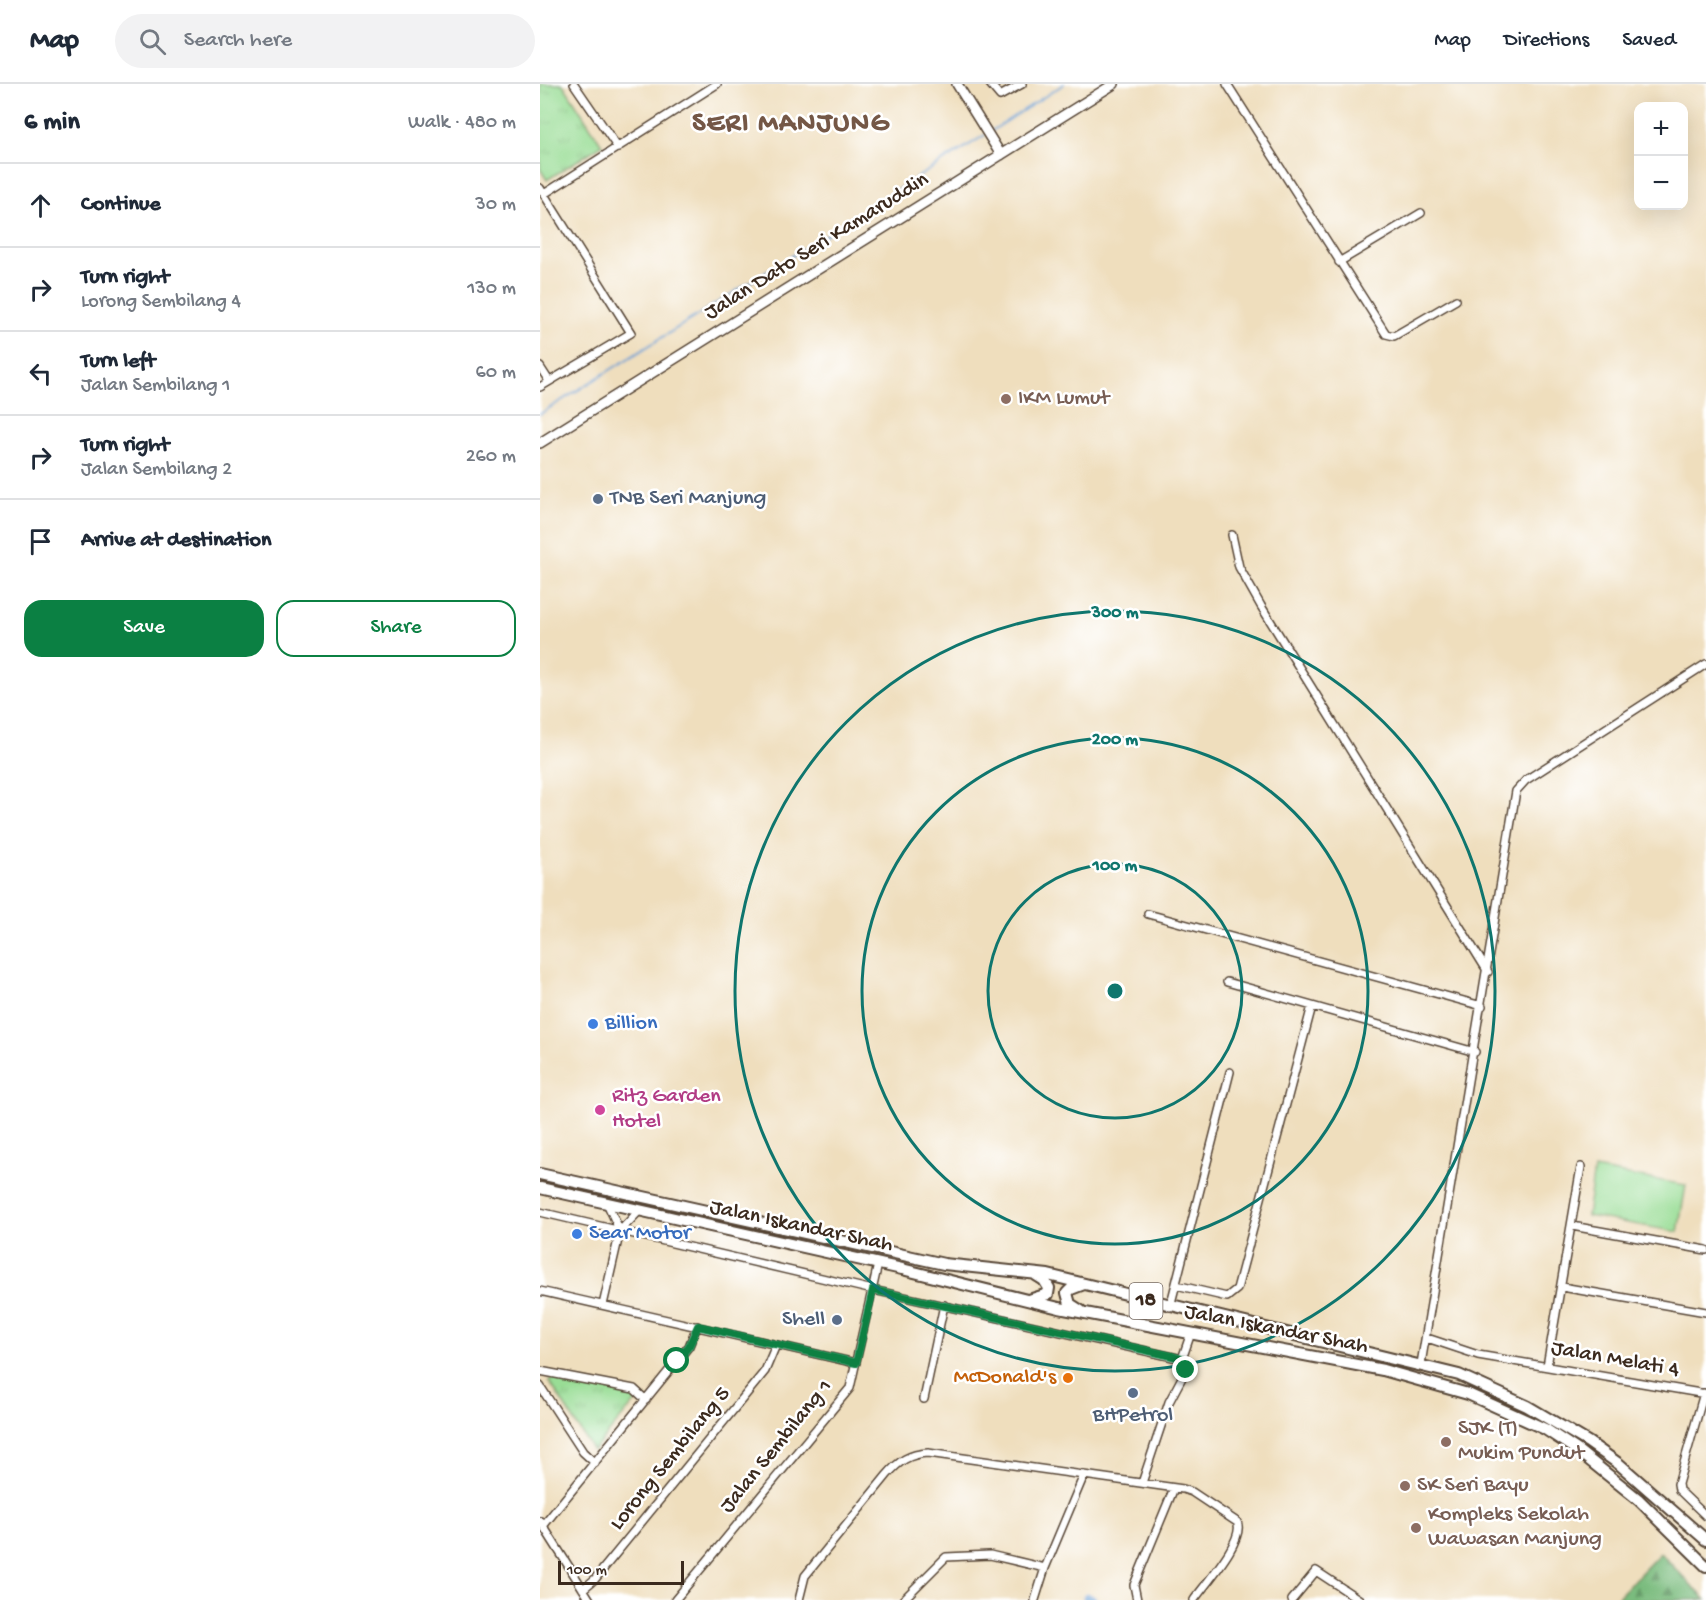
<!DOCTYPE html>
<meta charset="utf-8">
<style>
:root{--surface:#fff;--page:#f2f2f3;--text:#1f2937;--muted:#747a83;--line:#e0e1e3;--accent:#0b8043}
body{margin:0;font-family:"Gochi Hand",sans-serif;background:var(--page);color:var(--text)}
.controls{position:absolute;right:18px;top:18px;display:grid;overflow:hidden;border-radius:12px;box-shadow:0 6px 24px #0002}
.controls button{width:54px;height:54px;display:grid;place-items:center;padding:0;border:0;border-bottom:2px solid var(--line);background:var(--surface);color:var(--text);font:30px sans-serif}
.scale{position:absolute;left:18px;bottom:15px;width:126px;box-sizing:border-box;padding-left:6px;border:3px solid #3b2a1e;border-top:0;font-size:16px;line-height:21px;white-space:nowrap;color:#3b2a1e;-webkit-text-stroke:4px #fff;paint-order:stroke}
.stop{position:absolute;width:18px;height:18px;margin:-14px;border:4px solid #0b8043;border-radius:50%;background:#fff}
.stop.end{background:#0b8043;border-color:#fff;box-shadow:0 2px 6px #0008}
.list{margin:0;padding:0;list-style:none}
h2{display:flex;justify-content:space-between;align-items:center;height:78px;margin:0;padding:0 24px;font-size:26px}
h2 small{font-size:20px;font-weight:400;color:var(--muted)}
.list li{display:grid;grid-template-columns:39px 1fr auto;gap:18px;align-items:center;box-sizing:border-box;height:84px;padding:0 24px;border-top:2px solid var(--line)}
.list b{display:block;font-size:22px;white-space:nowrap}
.list p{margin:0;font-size:20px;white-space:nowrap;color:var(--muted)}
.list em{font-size:20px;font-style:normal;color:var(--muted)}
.actions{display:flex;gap:12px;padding:18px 24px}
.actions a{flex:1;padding:14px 0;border:2px solid var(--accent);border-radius:18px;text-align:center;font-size:21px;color:var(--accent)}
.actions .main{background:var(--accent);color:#fff}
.icon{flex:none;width:33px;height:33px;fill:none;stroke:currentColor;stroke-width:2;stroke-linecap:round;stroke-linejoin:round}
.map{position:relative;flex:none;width:1166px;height:1516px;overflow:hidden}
header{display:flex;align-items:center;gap:36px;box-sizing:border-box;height:84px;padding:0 30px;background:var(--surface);border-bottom:2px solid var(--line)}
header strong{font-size:28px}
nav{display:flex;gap:33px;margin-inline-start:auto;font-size:21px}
.search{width:420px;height:54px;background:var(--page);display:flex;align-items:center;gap:15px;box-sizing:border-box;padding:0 21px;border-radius:33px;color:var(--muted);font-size:22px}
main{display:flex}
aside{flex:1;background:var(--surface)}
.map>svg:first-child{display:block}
.grass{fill:url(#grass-tufts);stroke:#6a845a;stroke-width:1.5}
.forest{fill:url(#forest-firs);stroke:#5a734e;stroke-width:1.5}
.pitch{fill:#99dd95;stroke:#6a845a;stroke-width:1.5}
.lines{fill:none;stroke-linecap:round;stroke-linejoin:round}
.stream{stroke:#669ed4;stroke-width:2}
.canal{stroke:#669ed4;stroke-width:9}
.minor-casing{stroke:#564536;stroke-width:10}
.tertiary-casing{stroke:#564536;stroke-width:12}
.primary-casing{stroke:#564536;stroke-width:14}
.minor{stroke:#fff;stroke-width:7}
.tertiary{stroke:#fff;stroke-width:9}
.primary{stroke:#fff;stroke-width:10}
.route{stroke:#0b8043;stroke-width:8}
.ring{fill:none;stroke:#0f766e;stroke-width:3}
.education-dot{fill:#8d6e63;stroke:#fff;stroke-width:2}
.service-dot{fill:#5c6f8a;stroke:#fff;stroke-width:2}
.shop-dot{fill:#3f7fe0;stroke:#fff;stroke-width:2}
.hotel-dot{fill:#d1479c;stroke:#fff;stroke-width:2}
.food-dot{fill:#e8710a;stroke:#fff;stroke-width:2}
.labels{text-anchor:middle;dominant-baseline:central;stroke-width:5;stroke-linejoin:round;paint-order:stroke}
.shield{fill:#fff;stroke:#766a62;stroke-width:1.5}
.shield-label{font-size:21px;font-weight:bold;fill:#3b2a1e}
.street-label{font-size:22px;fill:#3b2a1e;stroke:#fff}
.education-label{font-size:22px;fill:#785e54;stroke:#fff;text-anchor:start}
.service-label{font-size:22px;fill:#4e5e75;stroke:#fff;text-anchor:start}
.shop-label{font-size:22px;fill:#366cbe;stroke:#fff;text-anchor:start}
.hotel-label{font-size:22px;fill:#b23c85;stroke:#fff;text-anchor:start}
.food-label{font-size:22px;fill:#c56008;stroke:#fff;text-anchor:end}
.district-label{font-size:28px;font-weight:bold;letter-spacing:1.5px;fill:#745746;stroke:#fff}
.centre{fill:#0f766e;stroke:#fff;stroke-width:3}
.ring-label{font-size:18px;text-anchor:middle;font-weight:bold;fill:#0f766e;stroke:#fff;stroke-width:5;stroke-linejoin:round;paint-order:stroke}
</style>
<header>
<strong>Map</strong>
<div class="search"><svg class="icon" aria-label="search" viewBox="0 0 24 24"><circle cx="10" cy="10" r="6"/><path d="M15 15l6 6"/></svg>Search here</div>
<nav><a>Map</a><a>Directions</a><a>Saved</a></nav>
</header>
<main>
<aside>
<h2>6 min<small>Walk · 480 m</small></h2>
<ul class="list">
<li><svg class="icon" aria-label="ahead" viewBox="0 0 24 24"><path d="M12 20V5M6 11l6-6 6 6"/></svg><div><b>Continue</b></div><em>30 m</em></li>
<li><svg class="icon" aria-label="right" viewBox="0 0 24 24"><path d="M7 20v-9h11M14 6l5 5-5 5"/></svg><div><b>Turn right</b><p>Lorong Sembilang 4</p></div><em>130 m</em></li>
<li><svg class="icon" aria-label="left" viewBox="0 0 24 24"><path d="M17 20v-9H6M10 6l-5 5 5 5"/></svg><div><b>Turn left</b><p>Jalan Sembilang 1</p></div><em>60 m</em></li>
<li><svg class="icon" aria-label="right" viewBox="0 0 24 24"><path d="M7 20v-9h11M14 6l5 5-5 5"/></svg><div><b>Turn right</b><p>Jalan Sembilang 2</p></div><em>260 m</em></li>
<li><svg class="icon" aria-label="arrive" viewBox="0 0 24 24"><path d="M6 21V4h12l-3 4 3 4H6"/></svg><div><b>Arrive at destination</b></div></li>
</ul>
<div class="actions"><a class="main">Save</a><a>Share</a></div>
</aside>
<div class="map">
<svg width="1166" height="1516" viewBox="0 0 1166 1516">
<defs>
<pattern id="grass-tufts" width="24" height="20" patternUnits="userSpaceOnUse" patternTransform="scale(1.5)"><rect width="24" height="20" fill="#99dd95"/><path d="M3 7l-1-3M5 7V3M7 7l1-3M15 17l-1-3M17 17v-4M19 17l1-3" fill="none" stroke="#85be80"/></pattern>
<pattern id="forest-firs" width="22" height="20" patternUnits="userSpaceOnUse" patternTransform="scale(1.5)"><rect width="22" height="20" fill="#7abc7e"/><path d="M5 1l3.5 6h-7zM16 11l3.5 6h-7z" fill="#659967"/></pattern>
</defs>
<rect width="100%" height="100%" fill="#fff"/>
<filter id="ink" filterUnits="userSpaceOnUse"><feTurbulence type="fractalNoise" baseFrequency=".0167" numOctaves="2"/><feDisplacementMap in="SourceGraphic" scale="12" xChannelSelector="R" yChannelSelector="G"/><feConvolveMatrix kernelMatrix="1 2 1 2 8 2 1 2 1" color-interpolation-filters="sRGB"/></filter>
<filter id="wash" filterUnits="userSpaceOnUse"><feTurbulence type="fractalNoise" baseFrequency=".008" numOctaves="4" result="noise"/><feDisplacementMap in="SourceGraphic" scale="24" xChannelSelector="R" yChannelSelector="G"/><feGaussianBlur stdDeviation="1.35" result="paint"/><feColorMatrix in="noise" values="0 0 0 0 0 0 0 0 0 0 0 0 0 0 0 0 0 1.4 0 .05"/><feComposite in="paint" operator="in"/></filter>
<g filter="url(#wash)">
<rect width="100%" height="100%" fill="#efdebd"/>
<path class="grass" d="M0,0H23L62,61L7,96L0,85Z
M16,1292L86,1308L97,1316L53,1367L9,1297Z"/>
<path class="forest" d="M1120,1469L1166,1516H1075Z"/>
<path class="pitch" d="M1054,1085L1146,1101L1138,1148L1047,1132Z"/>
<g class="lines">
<path class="stream" d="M450,48L524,0
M0,330L445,51"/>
<path class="canal" d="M547,1513L552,1516"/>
</g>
</g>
<g filter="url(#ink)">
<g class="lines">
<g class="minor-casing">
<path id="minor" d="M34,0L78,64
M450,0L460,12L482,0
M687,0L846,250L854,252L916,216
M0,104L91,249L0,303
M4,110L177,0
M799,178L881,129
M0,283L9,297
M692,451L699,483L721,522L948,888
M608,830L942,922
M687,898L935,968
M67,1119L80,1147
M0,1128L333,1206L642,1275L647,1280L646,1286L629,1318L602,1399
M1032,1142L1166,1166
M636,1201L687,1213L697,1205L772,922
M1022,1203L1166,1228
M0,1207L316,1279
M63,1221L80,1147L100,1126
M630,1223L690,988
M887,1254L938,1271L1166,1310
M642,1275L651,1249
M881,1280L976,707L986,696L1166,580
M1007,1282L1041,1083
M0,1287L94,1305L106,1316
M0,1302L43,1368L55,1379
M1164,1309L1138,1400L1139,1406L1166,1432
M384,1315L404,1221
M0,1437L50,1516
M3,1442L149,1262L157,1242
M43,1505L55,1495L225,1287L236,1261
M135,1516L310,1304L338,1180
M259,1516L265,1492L347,1391C359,1377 369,1370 388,1369L643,1405L652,1408L697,1438C706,1455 665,1500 654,1516
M363,1516L406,1473L450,1471L505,1484
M495,1516L505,1484L544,1391
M597,1516L594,1501L634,1404
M752,1516L776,1487L820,1516"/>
</g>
<g class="tertiary-casing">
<path id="tertiary" d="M417,0L461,71
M0,359L574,0"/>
</g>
<g class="primary-casing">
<path id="primary" d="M0,1090L404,1180L508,1191L919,1291L987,1322L1048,1358L1079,1380L1166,1456
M0,1104L362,1185L519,1224L843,1286L928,1310L1005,1345L1037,1366L1099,1416L1166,1482
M489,1216L508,1210L509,1204L504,1196L496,1191
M541,1227L530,1220L527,1209L531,1205L544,1200"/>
</g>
<use href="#minor" class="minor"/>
<use href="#tertiary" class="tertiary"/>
<use href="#primary" class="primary"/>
</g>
</g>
<g class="lines" filter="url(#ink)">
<path class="route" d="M137,1277L149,1262L158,1242L316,1279L333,1206L632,1272L642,1275L647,1280L646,1286"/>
</g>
<g class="ring">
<circle cx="575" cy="907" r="127"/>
<circle cx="575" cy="907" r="253"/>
<circle cx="575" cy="907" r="380"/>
</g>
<g class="education-dot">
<circle cx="466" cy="315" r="6"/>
<circle cx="906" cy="1358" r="6"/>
<circle cx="865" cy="1402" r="6"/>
<circle cx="876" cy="1444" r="6"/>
</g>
<g class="service-dot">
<circle cx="58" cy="415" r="6"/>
<circle cx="297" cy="1236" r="6"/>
<circle cx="593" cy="1309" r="6"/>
</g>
<g class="shop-dot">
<circle cx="53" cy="940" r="6"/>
<circle cx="37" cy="1150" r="6"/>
</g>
<circle class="hotel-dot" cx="60" cy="1026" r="6"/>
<circle class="food-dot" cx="528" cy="1294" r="6"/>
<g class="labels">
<rect class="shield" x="589.5" y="1199" width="33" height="36" rx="4.5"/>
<g class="shield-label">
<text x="606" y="1217">18</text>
</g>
<g class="street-label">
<text transform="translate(277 163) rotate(-32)">Jalan Dato Seri Kamaruddin</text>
<text transform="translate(261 1143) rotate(12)">Jalan Iskandar Shah</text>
<text transform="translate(736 1246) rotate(11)">Jalan Iskandar Shah</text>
<text transform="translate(1075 1276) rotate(10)">Jalan Melati 4</text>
<text transform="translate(237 1363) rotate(-51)">Jalan Sembilang 1</text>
<text transform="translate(131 1375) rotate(-51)">Lorong Sembilang 5</text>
</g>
<g class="education-label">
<text x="478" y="315">IKM Lumut</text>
<text x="918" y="1345">SJK (T)<tspan x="918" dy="25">Mukim Pundut</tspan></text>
<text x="877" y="1402">SK Seri Bayu</text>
<text x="888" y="1431">Kompleks Sekolah<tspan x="888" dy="25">Wawasan Manjung</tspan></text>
</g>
<g class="service-label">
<text x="70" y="415">TNB Seri Manjung</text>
<text x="285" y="1236" text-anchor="end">Shell</text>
<text x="593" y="1332" text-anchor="middle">BHPetrol</text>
</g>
<g class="shop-label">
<text x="65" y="940">Billion</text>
<text x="49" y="1150">Sear Motor</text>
</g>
<g class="hotel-label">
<text x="72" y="1013">Ritz Garden<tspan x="72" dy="25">Hotel</tspan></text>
</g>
<g class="food-label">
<text x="516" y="1294">McDonald's</text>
</g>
<g class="district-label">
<text x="251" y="40">SERI MANJUNG</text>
</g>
</g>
<circle cx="575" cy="907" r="9" class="centre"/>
<g class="ring-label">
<text x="575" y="533">300 m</text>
<text x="575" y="660">200 m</text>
<text x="575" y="786">100 m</text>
</g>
</svg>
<div class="controls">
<button>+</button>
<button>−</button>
</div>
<div class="scale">100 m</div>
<div class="stop" style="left:137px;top:1277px"></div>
<div class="stop end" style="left:646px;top:1286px"></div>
</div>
</main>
